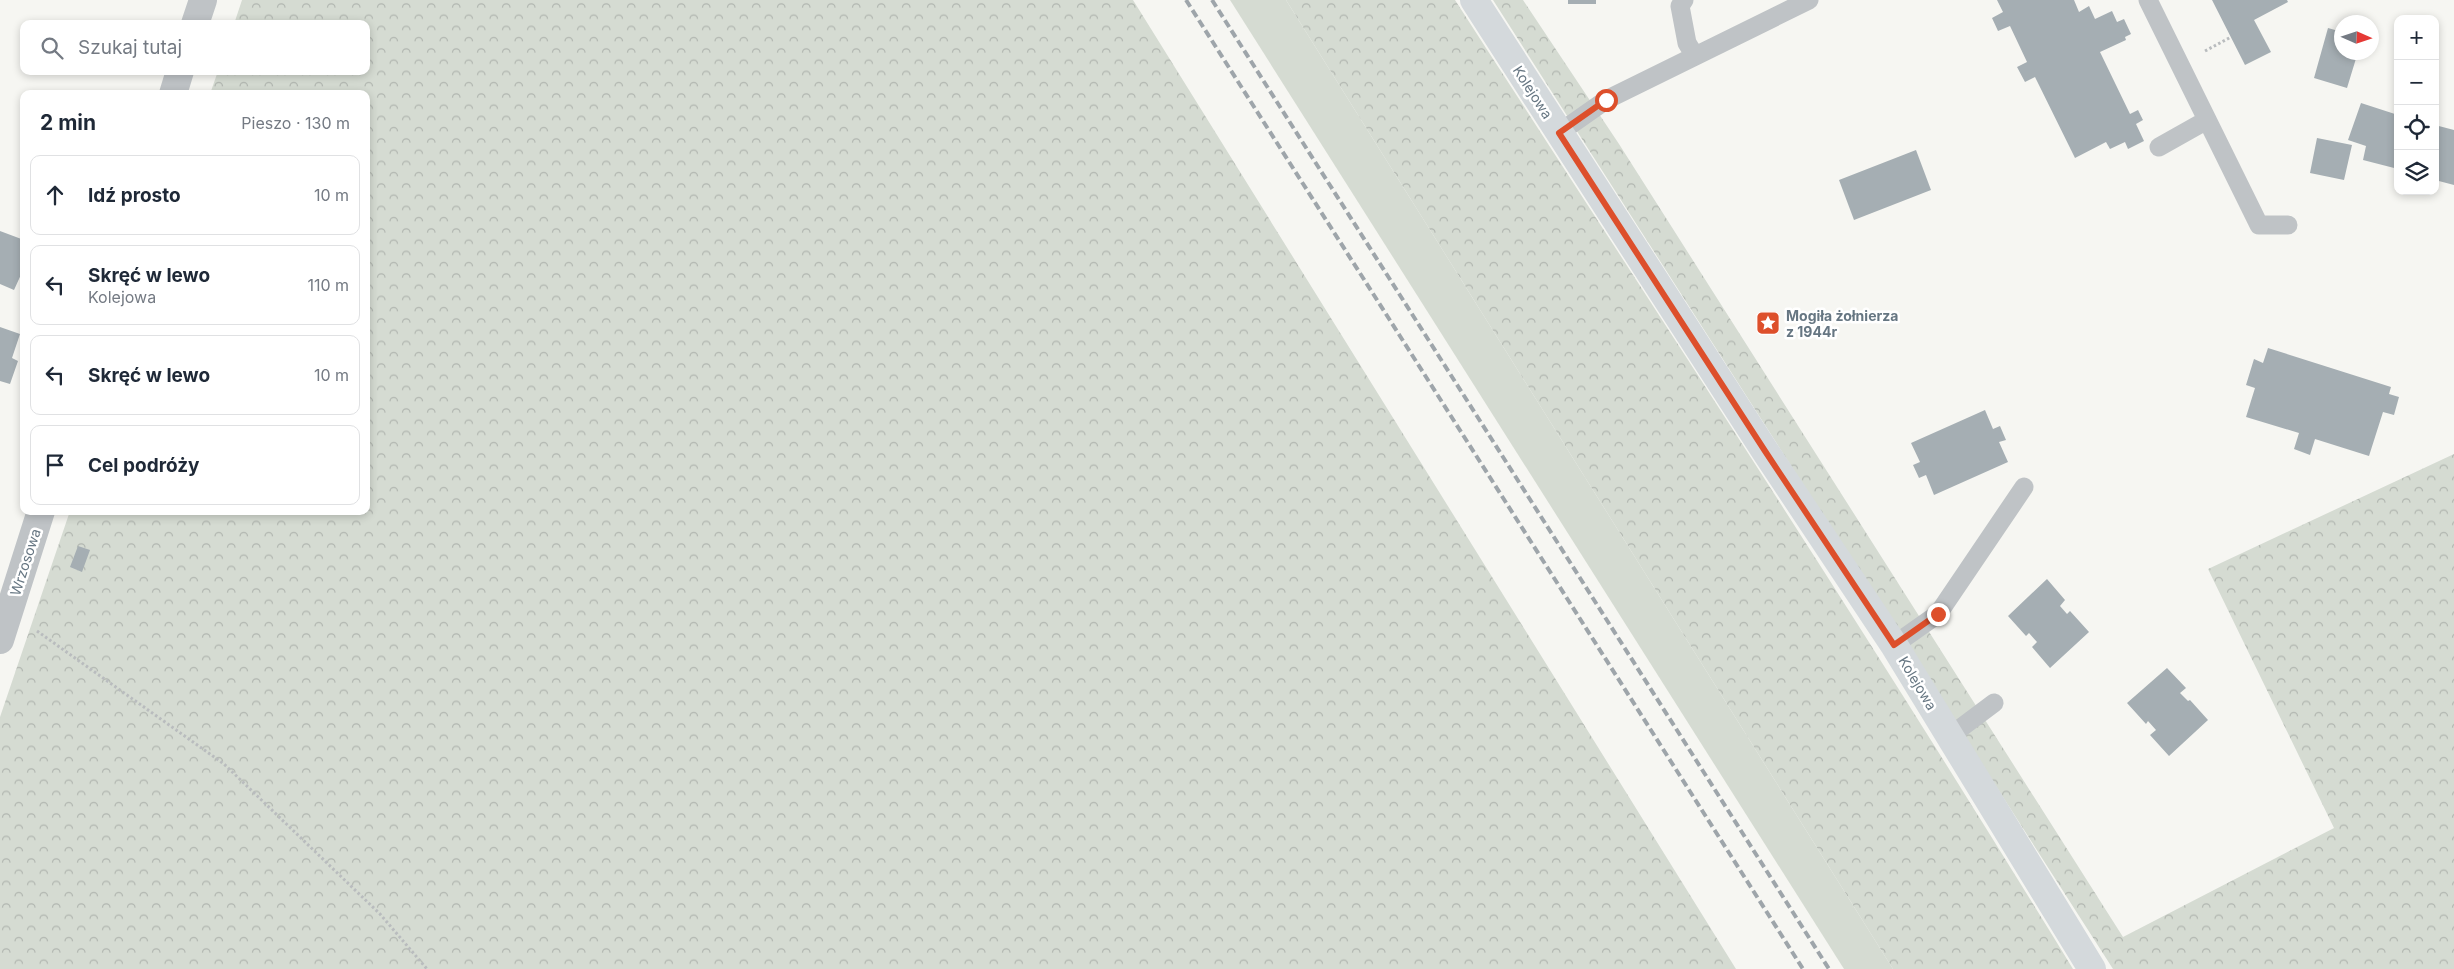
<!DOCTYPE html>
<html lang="pl">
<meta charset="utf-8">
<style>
:root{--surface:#fff;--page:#f6f6f7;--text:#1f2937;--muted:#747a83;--line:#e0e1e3}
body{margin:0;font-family:Inter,sans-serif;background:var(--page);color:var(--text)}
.controls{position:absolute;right:15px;top:15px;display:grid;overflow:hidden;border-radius:10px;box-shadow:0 2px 8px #0003}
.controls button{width:45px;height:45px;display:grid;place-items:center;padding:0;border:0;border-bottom:1px solid var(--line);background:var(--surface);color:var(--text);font:25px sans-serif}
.compass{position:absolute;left:2334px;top:15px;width:45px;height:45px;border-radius:50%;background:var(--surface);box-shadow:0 2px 8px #0003;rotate:93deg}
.stop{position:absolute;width:15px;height:15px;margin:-11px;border:4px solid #dd4f2b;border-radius:50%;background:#fff}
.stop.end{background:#dd4f2b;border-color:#fff;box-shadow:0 1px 5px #0008}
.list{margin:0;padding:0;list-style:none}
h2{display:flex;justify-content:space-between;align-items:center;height:65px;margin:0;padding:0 20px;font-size:21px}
h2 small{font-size:16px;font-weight:400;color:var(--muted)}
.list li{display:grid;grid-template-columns:32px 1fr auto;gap:15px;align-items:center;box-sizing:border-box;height:80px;margin:0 10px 10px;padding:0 10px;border:1px solid var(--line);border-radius:10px}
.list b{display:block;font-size:19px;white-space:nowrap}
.list p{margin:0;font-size:16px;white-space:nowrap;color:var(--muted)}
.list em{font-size:16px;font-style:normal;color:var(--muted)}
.icon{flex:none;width:28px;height:28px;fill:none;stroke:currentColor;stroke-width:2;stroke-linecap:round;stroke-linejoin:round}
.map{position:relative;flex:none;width:2454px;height:969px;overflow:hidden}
.search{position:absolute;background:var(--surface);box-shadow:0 2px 8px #0003;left:20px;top:20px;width:350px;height:55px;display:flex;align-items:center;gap:12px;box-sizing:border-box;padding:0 18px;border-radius:10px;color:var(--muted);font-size:19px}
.panel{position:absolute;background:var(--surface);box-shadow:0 2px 8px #0003;left:20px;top:90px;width:350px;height:425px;border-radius:10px}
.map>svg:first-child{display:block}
.green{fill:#d5dbd2}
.forest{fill:url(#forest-crowns)}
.building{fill:#a5aeb3}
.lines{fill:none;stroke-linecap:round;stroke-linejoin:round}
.path{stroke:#b9bcbe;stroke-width:3;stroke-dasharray:2.5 2.5;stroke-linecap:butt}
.lane{stroke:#bfc3c6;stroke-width:19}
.street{stroke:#bfc3c6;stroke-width:28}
.secondary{stroke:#d4d9dc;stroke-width:28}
.rail{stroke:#9ea5aa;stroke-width:4;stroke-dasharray:8 4;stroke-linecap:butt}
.route{stroke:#dd4f2b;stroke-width:6}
.labels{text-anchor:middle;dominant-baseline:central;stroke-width:5;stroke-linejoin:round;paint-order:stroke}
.street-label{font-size:14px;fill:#667682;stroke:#fff}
.poi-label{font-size:14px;font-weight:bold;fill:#667682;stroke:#fff;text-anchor:start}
</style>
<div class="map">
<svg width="2454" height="969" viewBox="0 0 2454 969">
<defs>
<pattern id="forest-crowns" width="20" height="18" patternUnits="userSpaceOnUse" patternTransform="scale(1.25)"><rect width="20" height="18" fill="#d5dbd2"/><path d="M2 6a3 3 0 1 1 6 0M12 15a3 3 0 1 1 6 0" fill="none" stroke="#b1b6b0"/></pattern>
</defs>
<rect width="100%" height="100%" fill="#f6f6f2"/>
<path class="green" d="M1230,0H1286L1893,969H1844Z"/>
<path class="forest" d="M242,0H1133L1736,969H0V717L70,511H366V94H210L218,71H366V24H234Z
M1286,0H1455C1663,322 1873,642 2073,969H1893Z
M1493,0H1523L1619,144L2123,937L2334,828L2208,569L2454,454V969H2113Z"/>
<path class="building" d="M1568,0H1596V4H1568Z
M1997,0H2074L2079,12L2089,6L2095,19L2112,11L2117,22L2124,19L2131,34L2125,37L2126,40L2100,52L2130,114L2138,110L2143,120L2136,124L2144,141L2128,149L2125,142L2110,149L2106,142L2075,158L2035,77L2025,82L2017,67L2027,62L2010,26L1998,31L1992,18L2003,12Z
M2212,0H2287L2288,2L2254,20L2271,52L2245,65Z
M2328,28L2342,32V52H2358L2347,88L2314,78Z
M2361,103L2398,115V169L2363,160L2366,146L2348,140Z
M2435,125L2454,130V185L2435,180Z
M2317,138L2352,145L2344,180L2310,173Z
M1916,150L1931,190L1854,220L1839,180Z
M0,231L24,240V268L14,290L0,284Z
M0,327L20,334L12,358L18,361L10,384L0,381Z
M2268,348L2391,387L2389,394L2399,397L2394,415L2383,412L2369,456L2315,439L2310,455L2294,449L2299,433L2246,417L2255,388L2246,385L2254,359L2263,363Z
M1985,410L1993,429L2000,426L2006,440L1999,442L2008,462L1934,495L1926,475L1919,478L1913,465L1920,462L1911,443Z
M78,546L90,550L82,572L70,567Z
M2047,579L2065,600L2060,606L2067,614L2070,611L2089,632L2050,668L2032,647L2037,642L2029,633L2026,636L2008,616Z
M2167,668L2186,688L2180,693L2188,701L2190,700L2208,720L2169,756L2150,735L2156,730L2148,721L2146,724L2127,703Z"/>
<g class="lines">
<path class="path" d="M2205,51L2231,37
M37,631L224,764L380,914L427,969"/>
<path class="lane" d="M1684,0L1680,6L1687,43L1695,56
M2148,0L2259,225H2288
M1559,133L1606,100L1809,0
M2159,147L2207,120
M1894,645L1938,614L2024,487
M1950,736L1994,703"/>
<path class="street" d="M195,24L203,0
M173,94L180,71
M0,640L41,511"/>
<path class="secondary" d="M1474,0L1765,451L1894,645L2092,969"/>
<path class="rail" d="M1186,0L1803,969
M1212,0L1829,969"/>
</g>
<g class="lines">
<path class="route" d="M1606,100L1559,133L1765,451L1894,645L1938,614"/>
</g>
<defs>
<g id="sight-square" transform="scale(1.25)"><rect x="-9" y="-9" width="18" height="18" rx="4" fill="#dd4f2b" stroke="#fff"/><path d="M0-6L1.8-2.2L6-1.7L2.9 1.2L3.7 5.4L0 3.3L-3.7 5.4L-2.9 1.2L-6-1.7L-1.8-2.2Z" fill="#fff"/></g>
</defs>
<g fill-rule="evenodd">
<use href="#sight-square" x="1768" y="323"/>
</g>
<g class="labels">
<g class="street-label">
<text transform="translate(1533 92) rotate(57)">Kolejowa</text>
<text transform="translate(25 562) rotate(-72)">Wrzosowa</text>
<text transform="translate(1918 683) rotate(59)">Kolejowa</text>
</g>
<g class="poi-label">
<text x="1786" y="315">Mogiła żołnierza<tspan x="1786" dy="16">z 1944r</tspan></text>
</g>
</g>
</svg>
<div class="controls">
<button>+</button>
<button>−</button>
<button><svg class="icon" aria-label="locate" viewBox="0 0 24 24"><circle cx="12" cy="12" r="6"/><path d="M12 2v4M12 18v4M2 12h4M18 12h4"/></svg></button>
<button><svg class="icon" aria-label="layers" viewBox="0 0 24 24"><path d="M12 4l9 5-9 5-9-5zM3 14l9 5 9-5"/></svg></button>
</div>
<svg class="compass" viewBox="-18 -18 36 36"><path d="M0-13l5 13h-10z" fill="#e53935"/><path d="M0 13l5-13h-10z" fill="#747a83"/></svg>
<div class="stop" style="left:1606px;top:100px"></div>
<div class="stop end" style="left:1938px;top:614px"></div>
<div class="search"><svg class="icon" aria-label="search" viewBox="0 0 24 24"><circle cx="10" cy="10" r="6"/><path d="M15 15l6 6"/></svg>Szukaj tutaj</div>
<section class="panel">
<h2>2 min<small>Pieszo · 130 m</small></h2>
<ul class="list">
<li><svg class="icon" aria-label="ahead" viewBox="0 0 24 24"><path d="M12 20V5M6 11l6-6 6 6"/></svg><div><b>Idź prosto</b></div><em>10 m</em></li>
<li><svg class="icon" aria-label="left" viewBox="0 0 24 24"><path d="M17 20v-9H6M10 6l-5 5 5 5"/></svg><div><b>Skręć w lewo</b><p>Kolejowa</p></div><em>110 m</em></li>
<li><svg class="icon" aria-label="left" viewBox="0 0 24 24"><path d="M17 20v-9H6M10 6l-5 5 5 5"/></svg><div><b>Skręć w lewo</b></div><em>10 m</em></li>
<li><svg class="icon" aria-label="arrive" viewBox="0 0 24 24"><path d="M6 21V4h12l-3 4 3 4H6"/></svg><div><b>Cel podróży</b></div></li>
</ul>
</section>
</div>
